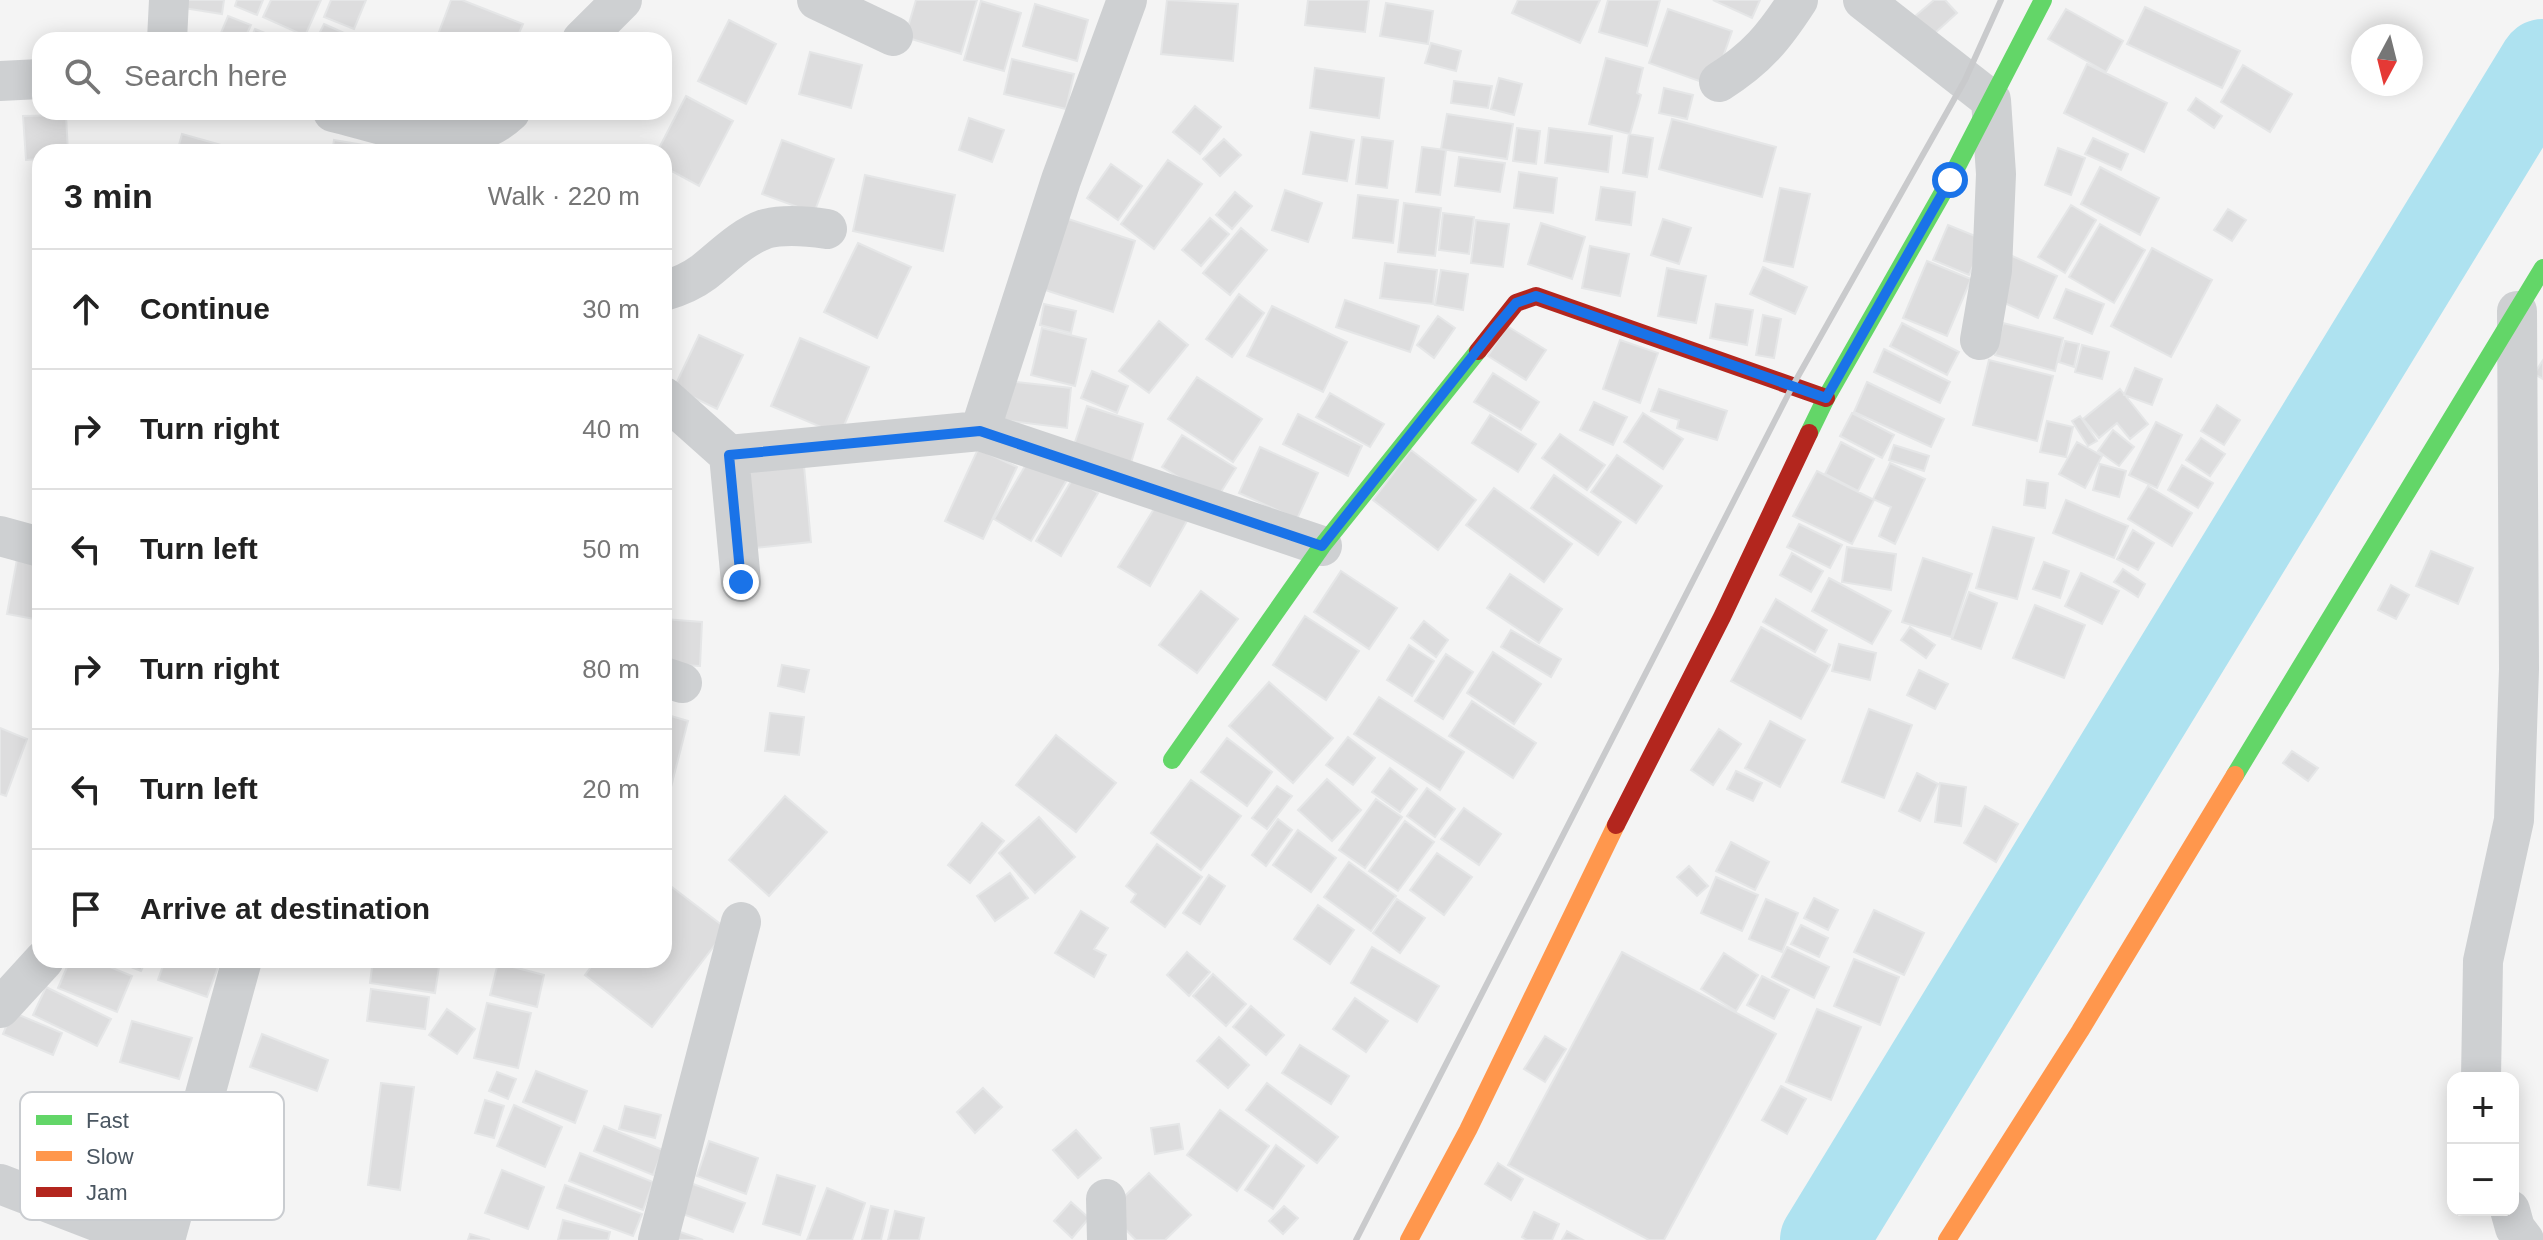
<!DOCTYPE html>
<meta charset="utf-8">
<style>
:root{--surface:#fff;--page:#f6f6f6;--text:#222;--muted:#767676;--line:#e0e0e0}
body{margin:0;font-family:Arial,sans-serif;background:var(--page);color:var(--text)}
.controls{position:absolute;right:24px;bottom:24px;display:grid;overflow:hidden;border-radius:16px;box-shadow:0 4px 20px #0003}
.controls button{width:72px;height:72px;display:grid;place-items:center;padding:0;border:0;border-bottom:2px solid var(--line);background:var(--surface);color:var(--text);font:40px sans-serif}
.compass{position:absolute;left:2351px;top:24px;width:72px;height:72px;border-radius:50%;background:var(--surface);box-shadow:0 4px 20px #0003;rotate:187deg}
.stop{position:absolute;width:24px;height:24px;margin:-18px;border:6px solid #1a73e8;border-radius:50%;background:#fff}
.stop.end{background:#1a73e8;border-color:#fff;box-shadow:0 2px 8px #0008}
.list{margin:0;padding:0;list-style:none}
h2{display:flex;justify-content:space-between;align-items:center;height:104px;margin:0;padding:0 32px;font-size:34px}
h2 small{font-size:26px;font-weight:400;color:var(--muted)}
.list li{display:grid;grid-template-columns:52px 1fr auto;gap:24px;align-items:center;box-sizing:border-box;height:120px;padding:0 32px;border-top:2px solid var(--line)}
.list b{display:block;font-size:30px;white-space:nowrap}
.list em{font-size:26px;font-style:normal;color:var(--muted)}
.icon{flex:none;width:44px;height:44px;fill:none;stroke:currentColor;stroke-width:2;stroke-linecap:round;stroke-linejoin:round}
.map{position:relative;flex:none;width:2543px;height:1240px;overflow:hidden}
.search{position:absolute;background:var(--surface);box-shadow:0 4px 20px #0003;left:32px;top:32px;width:640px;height:88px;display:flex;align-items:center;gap:20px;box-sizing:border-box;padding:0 28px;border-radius:24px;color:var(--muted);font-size:30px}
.panel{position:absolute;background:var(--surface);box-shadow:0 4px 20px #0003;left:32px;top:144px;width:640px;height:824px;border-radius:24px}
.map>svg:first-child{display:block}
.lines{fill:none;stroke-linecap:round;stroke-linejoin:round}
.river{stroke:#aee2f0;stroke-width:88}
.building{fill:#ddddde;stroke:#e5e6e7;stroke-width:2}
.street{stroke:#ced0d2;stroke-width:40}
.fast{stroke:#63d668;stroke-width:18}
.slow{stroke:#ff974d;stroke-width:18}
.jam{stroke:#b3261e;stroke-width:18}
.rail{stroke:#c9cacc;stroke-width:6}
.route{stroke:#1a73e8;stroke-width:10}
.key{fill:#fff;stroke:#c9ccd0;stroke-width:2}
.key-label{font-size:22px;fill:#4a5661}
</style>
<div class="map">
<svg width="2543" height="1240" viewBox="0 0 2543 1240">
<rect width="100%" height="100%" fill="#f4f4f4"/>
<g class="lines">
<path class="river" d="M1824,1240L2543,63"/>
</g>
<path class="building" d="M178,0H224L222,14L177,7Z
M237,0H263L257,15L235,6Z
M271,0H321L305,36L263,17Z
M331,0H366L354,29L324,17Z
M451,0H462L523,24L516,40H436Z
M916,0H977L961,54L905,37Z
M1167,0L1238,4L1233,61L1161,54Z
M1308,0H1369L1365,32L1305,25Z
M1518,0H1600L1580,43L1512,13Z
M1608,0H1660L1647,46L1599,32Z
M1713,0H1760L1752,18Z
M1934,0H1945L1957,13L1925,42L1907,23Z
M981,1L1021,13L1004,71L964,60Z
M1386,3L1433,11L1428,44L1380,36Z
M1035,4L1088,20L1077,61L1023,46Z
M2145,7L2240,51L2222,88L2127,44Z
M1668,9L1732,31L1713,86L1649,63Z
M2066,9L2123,41L2106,72L2048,39Z
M228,16L251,25L244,40H218Z
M729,20L776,44L746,104L698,81Z
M324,24L351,36L349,40H316Z
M255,29L275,37L273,40H250Z
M1431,43L1461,51L1456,71L1425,63Z
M810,52L862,65L851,108L799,94Z
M1606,58L1643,68L1637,93L1641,95L1630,134L1589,124Z
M1012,59L1074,74L1066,109L1004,94Z
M2087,64L2167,103L2144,152L2064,113Z
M2243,65L2292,94L2270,132L2221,102Z
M1315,68L1384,78L1379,118L1310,108Z
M1499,78L1522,84L1514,115L1491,109Z
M1454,81L1492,86L1488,108L1451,103Z
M1664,88L1693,95L1687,119L1659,113Z
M686,96L733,121L699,186L664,167V152H657Z
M2196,98L2222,116L2214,128L2188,110Z
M1195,106L1221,127L1200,154L1173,132Z
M1447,114L1513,124L1507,159L1441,149Z
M66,115L68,152H40V159L26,160L23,116Z
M969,118L1004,130L992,162L959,150Z
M1672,119L1776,147L1762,197L1659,169Z
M1517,128L1540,131L1536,164L1513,161Z
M1549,128L1612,136L1608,172L1545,163Z
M1311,132L1354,140L1347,181L1303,174Z
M182,134L246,152H177Z
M1629,134L1653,138L1647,177L1623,173Z
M1362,137L1393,141L1387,188L1356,184Z
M2093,138L2128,154L2121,170L2085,154Z
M1224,139L1241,155L1220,176L1203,159Z
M334,140L376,147V152H332Z
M782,140L834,159L814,213L762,194Z
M1422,147L1446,150L1440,195L1416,192Z
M2058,148L2085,158L2071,195L2045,185Z
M1459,157L1505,163L1500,192L1455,186Z
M1168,160L1202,184L1154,249L1121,224Z
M1111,164L1142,186L1118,220L1087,198Z
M2100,167L2159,198L2140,235L2081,204Z
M1519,172L1557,178L1553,213L1514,208Z
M865,175L955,195L943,251L853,231Z
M1601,187L1635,192L1631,225L1596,220Z
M1780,188L1810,194L1793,267L1764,261Z
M1285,190L1322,203L1308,242L1272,230Z
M1235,192L1252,206L1232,229L1216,215Z
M1358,195L1398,200L1393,243L1353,238Z
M1404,203L1441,208L1435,256L1398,252Z
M2071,205L2096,220L2065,273L2038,257Z
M2228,209L2246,220L2232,241L2214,230Z
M1443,213L1474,217L1469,254L1439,250Z
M1056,215L1135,241L1113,312L1033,286Z
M1210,218L1229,234L1201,266L1182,250Z
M1663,219L1691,228L1679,264L1651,255Z
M1476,220L1509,224L1503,267L1471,263Z
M1541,223L1585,237L1572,279L1528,264Z
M2100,224L2145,250L2114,303L2069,277Z
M1948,225L1985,240L1969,275L1933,260Z
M1241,228L1267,250L1230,295L1203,273Z
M858,243L911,267L877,338L824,312Z
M1590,246L1629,254L1620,296L1582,288Z
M2152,248L2212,280L2171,357L2111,326Z
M2010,255L2057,276L2038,318L1991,297Z
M1927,261L1971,279L1947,336L1903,318Z
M1385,263L1437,270L1433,304L1380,298Z
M1763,267L1807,287L1795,314L1750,294Z
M1667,268L1706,276L1696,323L1658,316Z
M1441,270L1468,274L1463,310L1435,305Z
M2066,289L2104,304L2092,334L2054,318Z
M1239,294L1264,313L1232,357L1206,339Z
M1345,300L1419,326L1410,352L1336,327Z
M1044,304L1076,311L1071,333L1040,325Z
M1716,304L1753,310L1747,345L1710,338Z
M1272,306L1347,342L1323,392L1247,356Z
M1763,315L1781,319L1774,358L1756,355Z
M1438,316L1455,328L1434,358L1417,345Z
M1159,321L1188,345L1149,393L1119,371Z
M1902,323L1959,352L1947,375L1890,346Z
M2003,323L2063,338L2055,371L1995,355Z
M1507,326L1546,350L1526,380L1488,356Z
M1042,328L1086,339L1075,386L1031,375Z
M699,335L743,355L717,409L674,388Z
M800,338L869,367L840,435L771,406Z
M1620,340L1658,353L1640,403L1603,389Z
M2065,341L2079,344L2074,367L2059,362Z
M2082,345L2109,352L2102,379L2075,372Z
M1884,349L1950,382L1940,403L1874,372Z
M1989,360L2053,376L2037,441L1973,425Z
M2543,360V379L2534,374Z
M2135,368L2162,379L2152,405L2124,395Z
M1092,371L1128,386L1117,413L1081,398Z
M1493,373L1539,402L1521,430L1474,402Z
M1197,377L1262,419L1233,462L1168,419Z
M999,380L1071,388L1067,428L994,419Z
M1867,382L1944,419L1931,447L1854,412Z
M1659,389L1727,411L1717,440L1677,428L1679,420L1651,411Z
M2120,389L2148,424L2130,439L2117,423L2099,438L2083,419Z
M1330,393L1384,424L1370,447L1316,417Z
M1594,402L1627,417L1613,445L1580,430Z
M2217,405L2240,420L2224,445L2201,431Z
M1087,406L1143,424L1130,466L1073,448Z
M1643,413L1683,439L1663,469L1624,442Z
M1852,413L1894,435L1882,458L1840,436Z
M1298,414L1362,446L1348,476L1283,444Z
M1490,415L1536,444L1518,472L1472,443Z
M2080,416L2097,441L2088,446L2072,421Z
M2047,421L2073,427L2066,457L2040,452Z
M2156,422L2182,435L2157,488L2129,475Z
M2113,430L2134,447L2119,466L2098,451Z
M1560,434L1605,465L1587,490L1542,458Z
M1182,435L1236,468L1216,500L1162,467Z
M2201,438L2225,454L2210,476L2186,460Z
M1841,442L1874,459L1858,491L1825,474Z
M2077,442L2102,456L2085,488L2059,474Z
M1894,445L1929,456L1924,471L1889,460Z
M1260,447L1318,473L1297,519L1239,493Z
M978,449L1017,467L983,539L945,521Z
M1411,450L1476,500L1438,550L1373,500Z
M1617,455L1662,486L1636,523L1591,492Z
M1031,456L1068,478L1031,541L994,519Z
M1890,463L1925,479L1895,544L1879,536L1891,507L1873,499Z
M2100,464L2126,471L2119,497L2093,490Z
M2182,465L2213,483L2198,508L2168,490Z
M804,466L811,542L746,549L739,473Z
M1817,471L1874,500L1852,544L1793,516Z
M1554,475L1621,522L1598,555L1531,508Z
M1073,478L1098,493L1061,556L1036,541Z
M2027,480L2048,483L2045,508L2024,505Z
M2148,486L2192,513L2172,546L2128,519Z
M1494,488L1572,544L1544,582L1466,525Z
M2066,500L2128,526L2114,558L2053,533Z
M1157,504L1187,521L1150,586L1118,567Z
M1799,524L1842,545L1830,568L1787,547Z
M1993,527L2034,538L2017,599L1976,588Z
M2133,530L2154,543L2138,570L2117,559Z
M1847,547L1896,554L1891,590L1842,582Z
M2431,551L2473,568L2458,604L2416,586Z
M1792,553L1823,571L1811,592L1780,575Z
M18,554L40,558V620L7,614Z
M1923,558L1972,574L1951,637L1902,622Z
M2044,562L2069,571L2060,598L2033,589Z
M2123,569L2145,584L2138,597L2114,582Z
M1341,571L1397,608L1369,649L1314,612Z
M2081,573L2119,591L2102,624L2065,606Z
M1510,574L1562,609L1539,643L1487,608Z
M1829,578L1891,611L1872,644L1812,611Z
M2391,585L2409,595L2396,619L2378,610Z
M1201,591L1238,619L1197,673L1159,645Z
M1969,592L1997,603L1981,649L1952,639Z
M1776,599L1827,630L1815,652L1763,622Z
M2035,605L2085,625L2064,678L2013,658Z
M1305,616L1359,651L1326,700L1273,665Z
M664,619L702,622L700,666L664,664Z
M1424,621L1448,640L1436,657L1411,638Z
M1761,627L1830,665L1801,719L1731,681Z
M1910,627L1935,645L1926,658L1901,640Z
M1511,630L1561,659L1551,677L1501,647Z
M1839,644L1876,653L1870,680L1832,671Z
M1409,645L1434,661L1412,696L1387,680Z
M1493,652L1541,684L1514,724L1467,693Z
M1446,654L1473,672L1443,719L1415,701Z
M782,665L809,670L804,692L778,686Z
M1919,670L1948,684L1935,709L1907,695Z
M1269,682L1333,738L1293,783L1229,726Z
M1379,697L1464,752L1440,790L1354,734Z
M1472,701L1536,743L1513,778L1449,736Z
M1869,709L1912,725L1884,798L1842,782Z
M770,713L804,717L799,755L765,751Z
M664,714L688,721L664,814Z
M1770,721L1805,740L1780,787L1745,768Z
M0,728L27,739L6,796L0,794Z
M1719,729L1741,744L1713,785L1691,770Z
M1056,735L1116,783L1076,832L1016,785Z
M1348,737L1375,758L1353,785L1326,765Z
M1227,738L1272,772L1247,806L1201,772Z
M2292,751L2318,768L2308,781L2283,763Z
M1390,768L1417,789L1400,812L1372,792Z
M1736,771L1762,783L1753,801L1727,789Z
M1917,773L1938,784L1920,821L1899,811Z
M1327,779L1361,810L1332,841L1298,810Z
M1191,780L1241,816L1201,870L1151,833Z
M1940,783L1966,787L1961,826L1935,822Z
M1277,786L1292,796L1267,829L1252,818Z
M1427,788L1455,809L1435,837L1407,816Z
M785,796L827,832L769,896L729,860Z
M1376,799L1402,817L1365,868L1339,850Z
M1985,806L2018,824L1996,862L1964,843Z
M1464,808L1501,834L1479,865L1441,839Z
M1039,817L1075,857L1035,893L999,853Z
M1278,819L1292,830L1266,866L1252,855Z
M1405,821L1434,842L1398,891L1369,871Z
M982,823L1004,841L970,883L948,865Z
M1298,830L1336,858L1311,892L1273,865Z
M1731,842L1769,862L1755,890L1716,871Z
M1157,844L1202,877L1165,927L1131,902L1136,894L1126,886Z
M1437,853L1472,877L1444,915L1410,890Z
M1349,862L1396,896L1371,931L1324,897Z
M1689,866L1708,886L1697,896L1677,877Z
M1010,873L1028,898L995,921L977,896Z
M1209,875L1225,886L1200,924L1183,913Z
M1716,877L1758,895L1742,931L1701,913Z
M664,881L727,929L652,1027L585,975L596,960H664Z
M1814,898L1838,910L1828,930L1804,918Z
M1397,899L1425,918L1400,953L1373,933Z
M1766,899L1798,913L1782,952L1749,939Z
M1318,905L1354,930L1330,964L1294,939Z
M1874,910L1924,933L1904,975L1854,952Z
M1081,911L1108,928L1094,949L1106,955L1094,977L1055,953Z
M1801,925L1828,938L1819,957L1791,944Z
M1372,947L1439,986L1417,1022L1351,983Z
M1787,947L1829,967L1814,998L1772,977Z
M1187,952L1210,972L1189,996L1167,975Z
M1622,952L1776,1034L1664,1240H1649L1508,1165Z
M1724,953L1758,975L1736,1011L1701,989Z
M1854,959L1899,977L1880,1025L1834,1006Z
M70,960H93L132,976L117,1012L58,988Z
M113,960H146L141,971Z
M165,960H208L219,964L207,997L158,980Z
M373,960H440L435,993L370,983Z
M498,963L544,975L537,1007L490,995Z
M1213,974L1246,1004L1226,1026L1193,996Z
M1762,976L1789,990L1774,1019L1747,1005Z
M46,987L111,1019L97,1046L33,1015Z
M371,989L429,997L425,1029L367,1021Z
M1355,998L1388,1021L1366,1052L1333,1029Z
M487,1003L531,1013L518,1068L474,1058Z
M1251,1006L1284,1035L1266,1055L1233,1027Z
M447,1009L475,1029L457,1054L429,1035Z
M1817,1009L1861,1027L1831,1100L1786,1082Z
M12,1012L62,1033L53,1055L3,1034Z
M132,1021L192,1038L179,1079L120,1062Z
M262,1034L328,1060L317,1091L250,1067Z
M1545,1036L1566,1049L1545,1082L1524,1069Z
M1219,1037L1249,1065L1228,1088L1197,1061Z
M1300,1045L1349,1076L1331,1104L1282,1073Z
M536,1071L587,1091L575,1123L523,1102Z
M497,1072L516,1079L508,1099L489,1091Z
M381,1083L414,1087L400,1190L368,1185Z
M1267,1083L1338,1137L1317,1163L1246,1110Z
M1781,1086L1806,1099L1787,1134L1762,1120Z
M983,1088L1002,1107L975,1133L957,1112Z
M485,1100L504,1106L494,1138L475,1133Z
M514,1105L562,1127L545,1167L497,1146Z
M625,1106L661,1115L655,1138L619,1129Z
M1220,1110L1269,1146L1237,1191L1187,1155Z
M1179,1124L1183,1149L1155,1154L1151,1128Z
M604,1126L663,1150L653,1175L594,1151Z
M1076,1130L1101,1158L1078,1178L1053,1150Z
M709,1141L758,1158L746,1194L697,1176Z
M1276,1145L1304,1166L1273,1209L1245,1190Z
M580,1153L653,1182L643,1210L569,1181Z
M1498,1163L1523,1179L1511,1200L1485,1184Z
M502,1170L544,1187L528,1229L485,1213Z
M1149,1173L1191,1215L1165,1240H1136L1108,1212Z
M777,1175L815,1186L800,1235L763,1224Z
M685,1181L745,1203L733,1232L674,1211Z
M565,1185L642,1214L633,1236L557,1208Z
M827,1188L865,1203L852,1240H807Z
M1071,1202L1089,1218L1072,1238L1054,1221Z
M871,1206L888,1210L881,1240H862Z
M1284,1206L1298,1218L1283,1234L1269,1221Z
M895,1211L924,1218L919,1240H888Z
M1534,1212L1559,1224L1552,1240H1527L1522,1237Z
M563,1220L610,1232L608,1240H558Z
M669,1228L703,1240H664Z
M1567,1231L1583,1240H1562Z
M470,1234L490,1240H468Z"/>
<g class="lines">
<path class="street" d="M817,0L893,36
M1863,0L1991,100L1996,174L1992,270L1980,340
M167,40L169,0
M582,40L622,0
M0,81L40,79
M1719,82C1757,58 1774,37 1798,0
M333,112C388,125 462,157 510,112
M664,291C678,287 692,281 704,272C722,258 742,237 765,229C784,224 807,226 827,229
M664,397L729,455L741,582
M980,431L1061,180L1127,0
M729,455L980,431L1322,546
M0,536L40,547
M664,677L682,683
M0,1008L44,960
M2481,1078L2483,961L2514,820L2519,669L2517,311
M0,1184L145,1240
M1106,1199L1107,1240
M2510,1210L2515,1228L2524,1240
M165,1240L242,960
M658,1240L741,922"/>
<path class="fast" d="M1809,433L1826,398L1950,180L2043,0
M1172,760L1322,546L1478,351
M2235,775L2543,268"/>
<path class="slow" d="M1409,1240L1468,1130L1616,825
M1947,1240L2080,1031L2235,775"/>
<path class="jam" d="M1478,351L1516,303L1536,296L1826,398
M1616,825L1722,617L1809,433"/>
<path class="rail" d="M1356,1240L1792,387L1965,80L2001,0"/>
</g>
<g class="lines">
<path class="route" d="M741,582L729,455L980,431L1322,546L1494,329L1516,303L1536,296L1826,398L1950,180"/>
</g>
<rect x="20" y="1092" width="264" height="128" rx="12" class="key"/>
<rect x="36" y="1115" width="36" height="10" fill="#63d668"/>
<rect x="36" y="1151" width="36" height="10" fill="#ff974d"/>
<rect x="36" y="1187" width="36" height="10" fill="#b3261e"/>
<g class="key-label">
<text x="86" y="1128">Fast</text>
<text x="86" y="1164">Slow</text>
<text x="86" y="1200">Jam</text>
</g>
</svg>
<div class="controls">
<button>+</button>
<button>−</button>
</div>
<svg class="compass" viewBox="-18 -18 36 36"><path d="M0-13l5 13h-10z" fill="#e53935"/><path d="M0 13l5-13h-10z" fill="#767676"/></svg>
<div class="stop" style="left:1950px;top:180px"></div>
<div class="stop end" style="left:741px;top:582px"></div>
<div class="search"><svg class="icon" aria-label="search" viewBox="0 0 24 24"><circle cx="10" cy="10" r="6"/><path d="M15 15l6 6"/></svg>Search here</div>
<section class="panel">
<h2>3 min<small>Walk · 220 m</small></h2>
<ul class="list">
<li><svg class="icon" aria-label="ahead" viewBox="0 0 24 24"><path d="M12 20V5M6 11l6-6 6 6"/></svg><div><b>Continue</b></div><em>30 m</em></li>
<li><svg class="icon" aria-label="right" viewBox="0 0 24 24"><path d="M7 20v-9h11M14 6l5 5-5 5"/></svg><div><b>Turn right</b></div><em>40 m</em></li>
<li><svg class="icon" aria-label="left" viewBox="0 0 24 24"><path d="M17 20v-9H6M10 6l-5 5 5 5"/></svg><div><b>Turn left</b></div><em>50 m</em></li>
<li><svg class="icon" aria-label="right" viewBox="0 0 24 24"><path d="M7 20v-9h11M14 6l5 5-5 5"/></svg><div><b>Turn right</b></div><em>80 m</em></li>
<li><svg class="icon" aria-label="left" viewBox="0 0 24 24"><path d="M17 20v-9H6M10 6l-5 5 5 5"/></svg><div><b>Turn left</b></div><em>20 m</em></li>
<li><svg class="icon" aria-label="arrive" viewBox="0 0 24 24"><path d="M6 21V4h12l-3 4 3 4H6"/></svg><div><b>Arrive at destination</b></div></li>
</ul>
</section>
</div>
